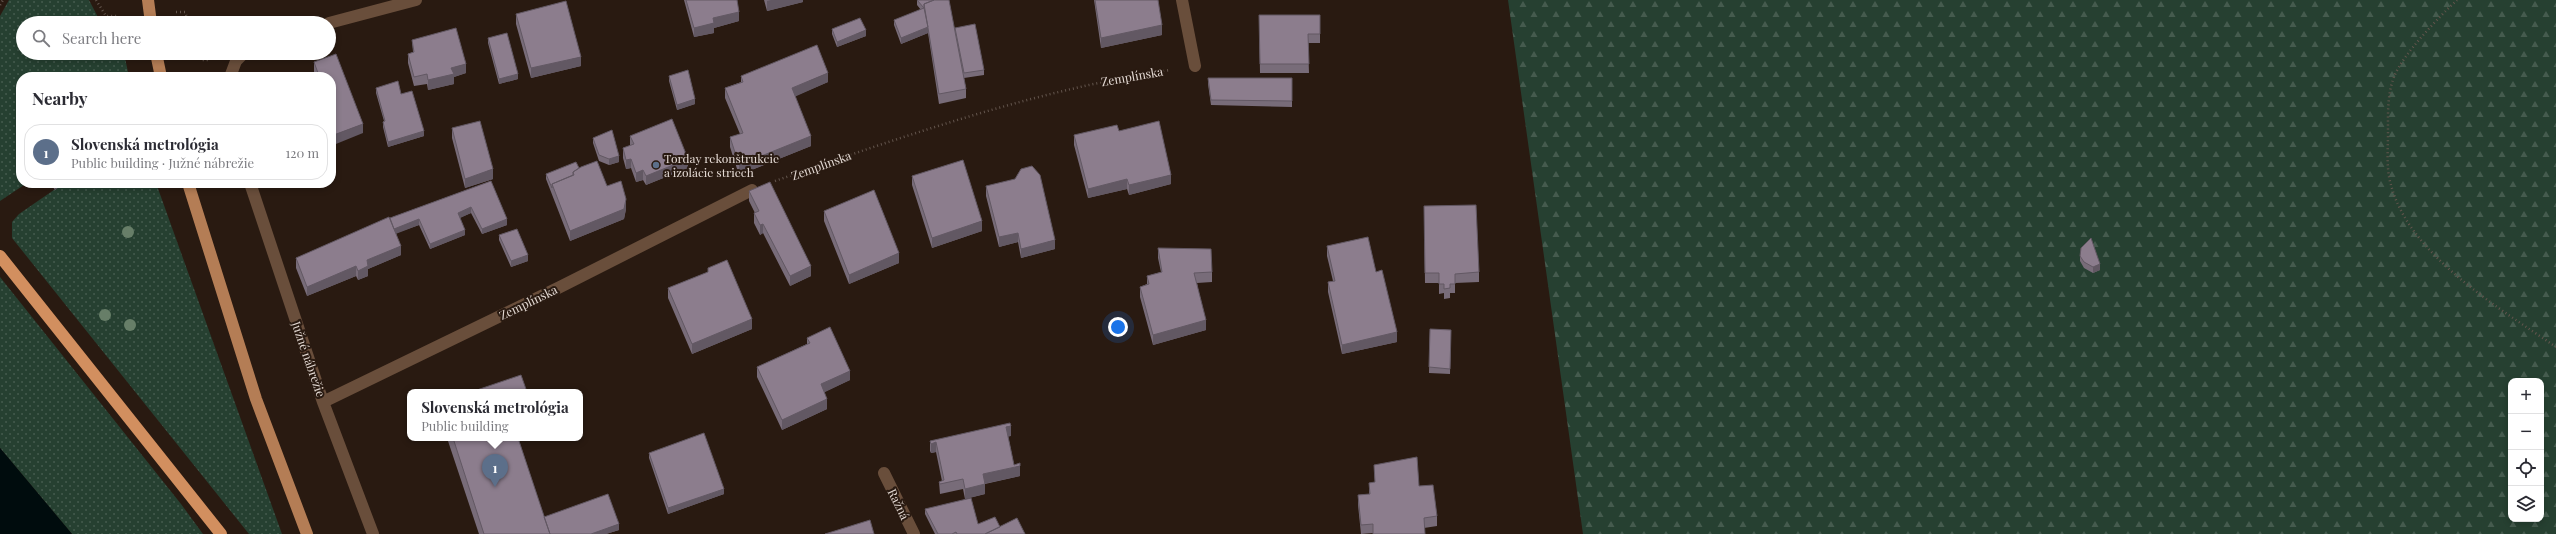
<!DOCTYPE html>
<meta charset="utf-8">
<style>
:root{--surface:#fff;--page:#f7f7f7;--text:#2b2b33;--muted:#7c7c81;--line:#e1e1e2;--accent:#816436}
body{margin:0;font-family:"Playfair Display",serif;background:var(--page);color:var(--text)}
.controls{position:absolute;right:12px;bottom:12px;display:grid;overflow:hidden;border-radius:8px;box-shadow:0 2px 6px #0003}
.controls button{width:36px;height:36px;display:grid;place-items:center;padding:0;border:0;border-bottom:1px solid var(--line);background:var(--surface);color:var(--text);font:20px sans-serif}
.you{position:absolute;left:1118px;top:327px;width:14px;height:14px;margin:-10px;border:3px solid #fff;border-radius:50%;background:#1a73e8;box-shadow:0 0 0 6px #1a73e833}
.badge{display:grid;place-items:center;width:26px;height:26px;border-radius:50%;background:var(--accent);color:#fff;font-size:13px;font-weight:700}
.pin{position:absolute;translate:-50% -33px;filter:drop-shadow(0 1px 2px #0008)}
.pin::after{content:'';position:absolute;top:21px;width:14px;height:12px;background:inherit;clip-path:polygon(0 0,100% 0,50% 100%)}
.popup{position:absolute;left:407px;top:389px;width:176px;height:52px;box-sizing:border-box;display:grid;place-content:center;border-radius:8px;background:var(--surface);filter:drop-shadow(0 1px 3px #0005);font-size:13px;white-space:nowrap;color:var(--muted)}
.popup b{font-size:15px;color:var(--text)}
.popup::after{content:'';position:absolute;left:50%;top:100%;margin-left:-8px;border:8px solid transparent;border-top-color:var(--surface)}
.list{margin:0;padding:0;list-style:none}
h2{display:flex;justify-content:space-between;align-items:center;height:52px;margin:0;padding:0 16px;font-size:17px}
h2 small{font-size:13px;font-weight:400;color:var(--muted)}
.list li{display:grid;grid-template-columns:26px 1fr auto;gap:12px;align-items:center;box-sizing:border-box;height:56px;margin:0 8px 8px;padding:0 8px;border:1px solid var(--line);border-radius:16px}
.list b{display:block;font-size:15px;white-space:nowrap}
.list p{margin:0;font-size:13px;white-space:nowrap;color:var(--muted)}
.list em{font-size:13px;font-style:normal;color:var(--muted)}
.icon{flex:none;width:22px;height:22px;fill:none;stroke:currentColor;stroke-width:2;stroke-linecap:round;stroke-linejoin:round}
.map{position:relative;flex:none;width:2556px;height:534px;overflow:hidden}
.search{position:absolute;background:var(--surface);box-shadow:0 2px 6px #0003;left:16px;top:16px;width:320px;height:44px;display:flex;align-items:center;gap:10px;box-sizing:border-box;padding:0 14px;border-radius:22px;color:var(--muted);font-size:15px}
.panel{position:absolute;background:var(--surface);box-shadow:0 2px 6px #0003;left:16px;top:72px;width:320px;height:116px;border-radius:16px}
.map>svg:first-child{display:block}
.grass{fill:url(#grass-dots)}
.forest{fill:url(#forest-firs);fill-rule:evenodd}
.water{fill:#000c0d}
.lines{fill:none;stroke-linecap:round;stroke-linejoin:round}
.path{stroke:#63554d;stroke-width:2.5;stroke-dasharray:1 3;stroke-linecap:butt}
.street{stroke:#694e3b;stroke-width:12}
.primary{stroke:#b47d55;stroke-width:12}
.highway{stroke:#d28f5f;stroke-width:12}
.tree{fill:#677e68}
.wall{fill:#786c79}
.shaded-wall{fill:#625863}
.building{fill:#8c7d8d;stroke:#625863}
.service-dot{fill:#5c6f8a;stroke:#291a11;stroke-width:1.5}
.labels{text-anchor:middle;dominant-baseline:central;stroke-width:4;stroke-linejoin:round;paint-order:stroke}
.street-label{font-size:12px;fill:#e4dad4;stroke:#291a11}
.poi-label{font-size:12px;fill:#e4dad4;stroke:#291a11;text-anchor:start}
</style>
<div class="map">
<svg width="2556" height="534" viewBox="0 0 2556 534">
<defs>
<pattern id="grass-dots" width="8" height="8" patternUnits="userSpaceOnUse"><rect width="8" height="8" fill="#264031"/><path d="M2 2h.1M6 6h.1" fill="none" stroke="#455b4e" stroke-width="1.8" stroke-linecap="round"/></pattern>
<pattern id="forest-firs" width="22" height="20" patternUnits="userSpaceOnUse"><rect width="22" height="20" fill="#264031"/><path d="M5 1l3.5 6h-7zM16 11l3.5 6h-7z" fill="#455b4e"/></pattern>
</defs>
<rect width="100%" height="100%" fill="#291a11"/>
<path class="grass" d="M9,0H89L101,23H23V53H124L129,77H21V183H27L0,201V16Z
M64,183H156L282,534H249L12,238V222L19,214Z
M0,277L181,504L203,534H72L0,448Z"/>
<path class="forest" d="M1508,0H2556V534H1583ZM2511,381H2541V519H2511Z"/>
<path class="water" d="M0,448L72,534H0Z"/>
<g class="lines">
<path class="path" d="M96,0L106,16H118
M2457,0C2440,16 2402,55 2394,77C2387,95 2388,115 2388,133C2388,150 2386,169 2391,185C2409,255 2499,308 2556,347
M0,5L3,0
M176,12H185L189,23
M200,53L202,60H210
M775,181C904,136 1035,90 1170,70"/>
<path class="street" d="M1182,0L1195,66
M329,23L416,0
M230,77L236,61L244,53
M250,183L323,402L373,534
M323,402L560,287L752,190
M884,473L914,534"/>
<path class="primary" d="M148,0L151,23
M156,53L161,77
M188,183L256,399L307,534"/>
<path class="highway" d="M0,256L221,534"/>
</g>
<g class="tree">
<circle cx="128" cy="232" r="6"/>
<circle cx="105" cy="315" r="6"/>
<circle cx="130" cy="325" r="6"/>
</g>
<path class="wall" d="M684,0H737L739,21L714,28V33L694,37Z
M764,0H803V2L767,11Z
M917,0L955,28L984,70V75L964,78L966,89V98L939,104L928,33L901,44L894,25V20L921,10L917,5Z
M1094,0H1158L1162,35L1101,48Z
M516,14L581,66L531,78L516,24Z
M1259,15H1320V43H1308L1309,73H1260Z
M832,29L866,36L837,47L832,34Z
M488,38L518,79L499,84L488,43Z
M412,40L466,73L454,77V84L428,90L427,84L414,86L408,63V54L413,52Z
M314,62L363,133L315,74L314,72Z
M669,76L695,104L677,110L669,81Z
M741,76L828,82L795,96L811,146L739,175L730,147V137L740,134L725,98V88L741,82Z
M1208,78H1292V107L1211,105L1208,84Z
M376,88L401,94L424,136L388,147L383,127V122L384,121L376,93Z
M452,128L493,179L465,188L452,138Z
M1119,131L1171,184L1129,195L1127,189L1088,198L1074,145V135Z
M630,136L688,168L646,185L643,180L636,182L631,168L626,169L623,158V148L630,146Z
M593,138L619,162L609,165L599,161L593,143Z
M579,168L607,186L626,209L624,219L570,241L546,179V174Z
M912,176L982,231L932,248L912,185Z
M491,181L507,225L482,234L471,213L459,218L465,235L430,249L419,225L396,233L401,255L368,269V276L358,280L356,276L307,296L296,268V258L390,218Z
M50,183H64L55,190Z
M986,186L1055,249L1021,258L1018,242L999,247L986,196Z
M749,191L811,276L790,286L763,233L760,235L754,223V213H755L749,201Z
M1424,206L1479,272V282L1455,283V293H1450V298L1444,299V293L1439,294V283H1425Z
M824,211L899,263L849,284L824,221Z
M499,235L528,261L511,267L499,240Z
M1327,246L1376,272L1397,342L1342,354L1328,292V282L1333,281L1327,256Z
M1158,248L1212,272V282L1197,283L1206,330L1153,345L1140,297V287L1147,284V276L1161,272L1158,258Z
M2080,256L2100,270L2093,273L2084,268L2080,261Z
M708,268L752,329L692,354L668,298V288L708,272Z
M1430,329L1451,330L1450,374L1429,373Z
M807,338L850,380L824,392L827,409L782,430L757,377V367L807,344Z
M1008,436L1014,465L1020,476L985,484V494L965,499L963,489L940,494L939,482L942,481L936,452L931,453L930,451V441L1011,436Z
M447,438H518L544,517L619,530L606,534H479Z
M649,453L724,494L668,514L649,458Z
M1374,465L1419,486L1437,516V526L1424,528L1425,534H1373V533L1361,534L1358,505V495L1369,494V483L1375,482Z
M925,509L978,524L1000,527L1025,534H935L925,514Z"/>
<path class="shaded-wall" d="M771,0H803V2L767,11V1Z
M739,12V21L714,28V33L694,37V28L713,18Z
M1162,25V35L1101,48V38Z
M928,27V33L901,44V38Z
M866,30V36L837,47V42Z
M581,57V66L531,78V68Z
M466,64V73L454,77V84L428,90V80L451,68Z
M828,73V82L792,98V88Z
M518,74V79L499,84V79Z
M695,99V104L677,110V105Z
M363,124V133L331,146V136Z
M424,131V136L388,147V142Z
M811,136V146L739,175V165Z
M619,156V162L609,165V159Z
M631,159V168L626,169V160Z
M688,159V168L646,185V176Z
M493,169V179L465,188V179Z
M643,170V180L636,182V173Z
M1171,175V184L1129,195V185Z
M1127,179V189L1088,198V189Z
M57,183H64L55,190V184Z
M626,199V209L624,219L570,241V231Z
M471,207V213L458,219V213Z
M419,219V225L393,235V229Z
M507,219V225L482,234V229Z
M982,221V231L932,248V238Z
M763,224V233L760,235V225Z
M465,230V235L430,249V244Z
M1018,233V242L999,247V237Z
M1055,240V249L1021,258V249Z
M401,246V255L368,269V276L358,280V271L367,260Z
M899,253V263L849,284V275Z
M528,255V261L511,267V261Z
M2100,264V270L2093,273V267Z
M356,266V276L307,296V287Z
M811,266V276L790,286V276Z
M752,319V329L692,354V344Z
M1206,320V330L1153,345V335Z
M1397,332V342L1342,354V345Z
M850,371V380L821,394V384Z
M827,399V409L782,430V420Z
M1011,426V436L1006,437V427Z
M936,442V452L931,453V444Z
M1020,466V476L983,484V474Z
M985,484V494L965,499V489Z
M724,489V494L668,514V508Z
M619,524V530L606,534H591Z"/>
<path class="building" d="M686,0H737L739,12L713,18L714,23L694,28Z
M917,0H934L924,4V8Z
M934,0H949L966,89L939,94L924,4Z
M1095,0H1158L1162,25L1101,38Z
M566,1L581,57L531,68L516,14Z
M924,8L928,27L901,38L894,20Z
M1259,15H1320V34H1308L1309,64H1260Z
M860,18L866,30L837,42L832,29Z
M975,24L984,70L964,73L955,28Z
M456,28L466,64L451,68L454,74L428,80L427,74L414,77L408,54L414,52L412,40Z
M507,33L518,74L499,79L488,38Z
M817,45L828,73L792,88L811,136L739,165L730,137L743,133L725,88L743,82L741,76Z
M336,54L363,124L331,136V77H306L318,73L314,62Z
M688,70L695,99L677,105L669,76Z
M1208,78H1292V101L1211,100Z
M398,81L401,94L412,91L424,131L388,142L383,122L385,121L376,88Z
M672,119L688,159L646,176L643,170L636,173L631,159L626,160L623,148L634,144L630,136Z
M480,121L493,169L465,179L452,128Z
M1159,121L1171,175L1129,185L1127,179L1088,189L1074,135L1117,125L1119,131Z
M612,130L619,156L609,159L599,155L593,138Z
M963,160L982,221L932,238L912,176Z
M597,161L607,186L621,181L626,199L624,209L570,231L552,184L574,175L573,172L581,167Z
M576,162L579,168L573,172V175L552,184V188L546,174Z
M1032,166L1040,175L1055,240L1021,249L1018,233L999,237L986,186L1015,179L1021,169Z
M491,181L507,219L482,229L471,207L458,213L465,230L430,244L419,219L394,229L390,218Z
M770,182L811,266L790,276L763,224L760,225L754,213L759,211L749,191Z
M874,190L899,253L849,275L824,211Z
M1476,205L1479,272L1455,274V284H1450V288L1444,289V284H1439V273H1425L1424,206Z
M389,217L401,246L367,260L368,266L358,271L356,266L307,287L296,258Z
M517,229L528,255L511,261L499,235Z
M1368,237L1376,272L1382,270L1397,332L1342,345L1328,282L1335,281L1327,246Z
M2091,238L2100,264L2093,267L2084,262L2080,256L2081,248Z
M1158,248L1211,249L1212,272L1194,273L1206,320L1153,335L1140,287L1149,284L1147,276L1162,272Z
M727,260L752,319L692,344L668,288L708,272V268Z
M830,327L850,371L821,384L827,399L782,420L757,367L810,343L807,338Z
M1430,329L1451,330L1450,369L1429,367Z
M521,375L527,392H471Z
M1010,423L1011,426L1006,427L1014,465L1020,463V466L983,474L985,484L965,489L963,479L940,484L939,482L944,480L936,442L931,444L930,441Z
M704,433L724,489L668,508L649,453Z
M453,438H518L550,534H484Z
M1417,457L1419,486L1433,485L1437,516L1424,518L1425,534H1373V524L1361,525L1358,495L1370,494L1369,483L1375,482L1374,465Z
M608,494L619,524L591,534H550L544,517Z
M971,498L978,524L995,517L1000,527L985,534H957L956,532L952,534H938L925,509Z
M1017,518L1025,534H985Z
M870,520L874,534H825Z"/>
<circle class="service-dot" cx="656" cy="165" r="4"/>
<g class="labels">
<g class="street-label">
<text transform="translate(1132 76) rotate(-10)">Zemplínska</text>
<text transform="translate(821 165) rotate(-20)">Zemplínska</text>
<text transform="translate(528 302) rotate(-26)">Zemplínska</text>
<text transform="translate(309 359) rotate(71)">Južné nábrežie</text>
<text transform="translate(899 504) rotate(64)">Ražná</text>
</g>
<g class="poi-label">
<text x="664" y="158">Torday rekonštrukcie<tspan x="664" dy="14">a izolácie striech</tspan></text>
</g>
</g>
</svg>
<div class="controls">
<button>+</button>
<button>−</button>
<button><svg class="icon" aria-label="locate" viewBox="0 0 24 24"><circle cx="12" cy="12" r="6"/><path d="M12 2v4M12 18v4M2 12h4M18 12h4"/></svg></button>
<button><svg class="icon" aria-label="layers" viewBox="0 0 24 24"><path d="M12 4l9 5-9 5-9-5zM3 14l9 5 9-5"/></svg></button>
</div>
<div class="you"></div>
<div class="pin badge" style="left:495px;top:487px;background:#5c6f8a">1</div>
<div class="popup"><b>Slovenská metrológia</b>Public building</div>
<div class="search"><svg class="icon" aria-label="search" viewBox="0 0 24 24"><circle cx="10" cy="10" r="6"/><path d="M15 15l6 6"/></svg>Search here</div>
<section class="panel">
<h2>Nearby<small></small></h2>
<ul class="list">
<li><span class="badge" style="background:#5c6f8a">1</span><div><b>Slovenská metrológia</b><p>Public building · Južné nábrežie</p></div><em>120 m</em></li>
</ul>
</section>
</div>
